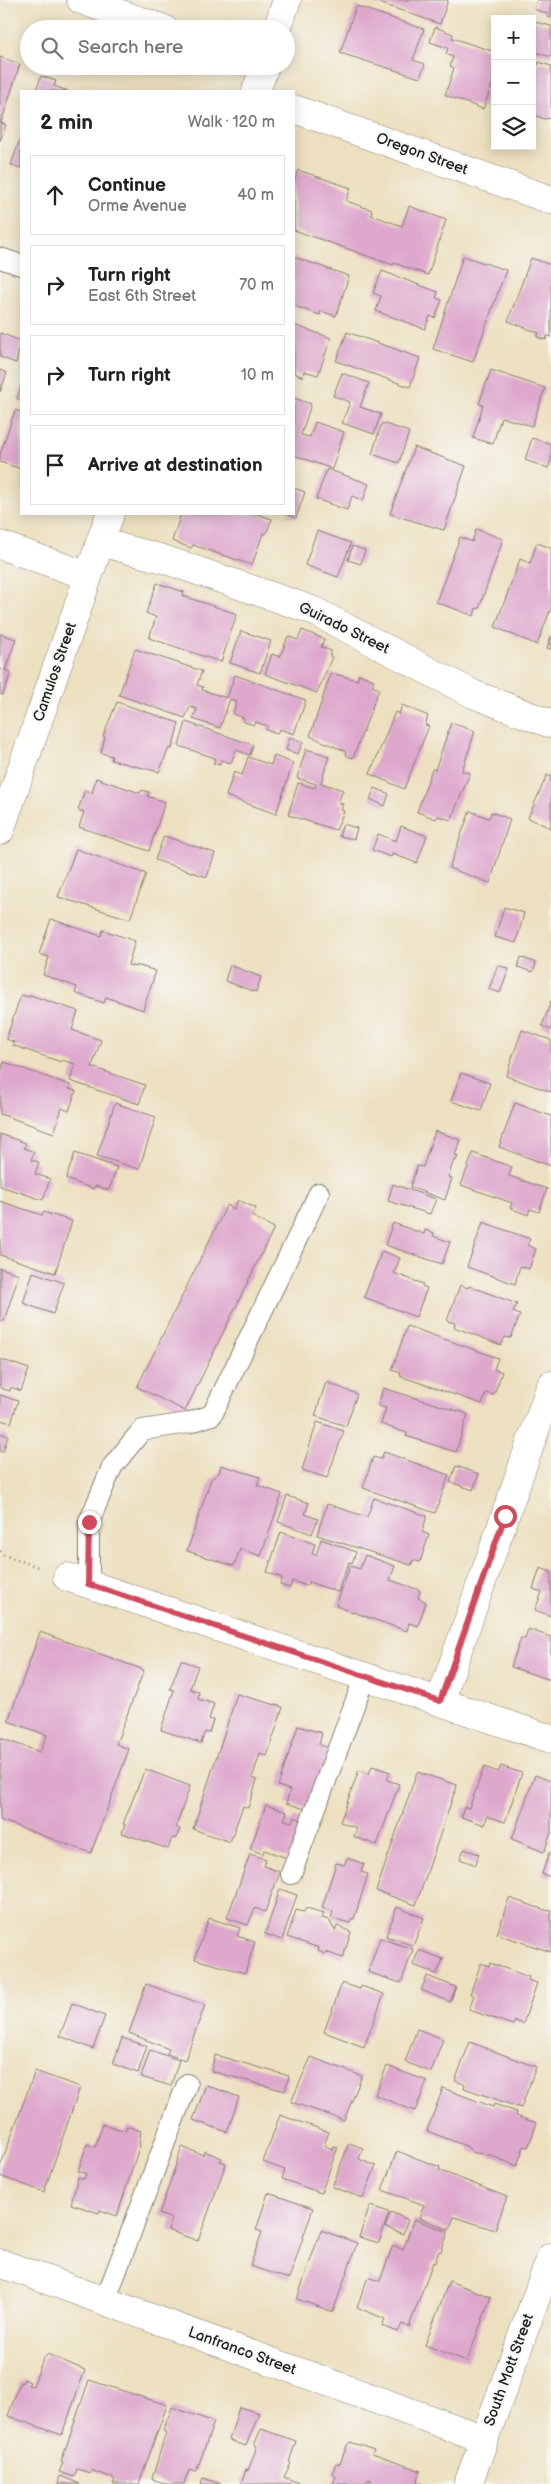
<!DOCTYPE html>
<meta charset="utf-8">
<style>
:root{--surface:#fff;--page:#f2f2f2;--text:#222;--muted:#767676;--line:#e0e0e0}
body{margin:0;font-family:"Balsamiq Sans",sans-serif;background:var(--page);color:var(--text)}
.controls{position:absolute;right:15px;top:15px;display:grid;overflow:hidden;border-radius:0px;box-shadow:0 2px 12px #0003}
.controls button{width:45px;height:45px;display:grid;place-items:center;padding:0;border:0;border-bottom:1px solid var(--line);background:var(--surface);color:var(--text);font:25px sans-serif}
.stop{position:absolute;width:15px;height:15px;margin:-11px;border:4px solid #d1495b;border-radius:50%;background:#fff}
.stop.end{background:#d1495b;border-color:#fff;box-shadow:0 1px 5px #0008}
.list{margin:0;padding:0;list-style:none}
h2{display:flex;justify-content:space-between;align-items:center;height:65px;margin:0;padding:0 20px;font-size:21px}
h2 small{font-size:16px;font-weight:400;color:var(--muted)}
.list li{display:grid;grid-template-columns:32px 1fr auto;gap:15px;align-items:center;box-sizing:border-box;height:80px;margin:0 10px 10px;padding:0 10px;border:1px solid var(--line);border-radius:0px}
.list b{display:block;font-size:19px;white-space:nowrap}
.list p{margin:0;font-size:16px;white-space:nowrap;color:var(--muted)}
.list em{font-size:16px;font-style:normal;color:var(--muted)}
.icon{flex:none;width:28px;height:28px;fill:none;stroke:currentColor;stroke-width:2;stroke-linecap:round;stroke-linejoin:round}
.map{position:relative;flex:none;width:551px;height:2484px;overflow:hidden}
.search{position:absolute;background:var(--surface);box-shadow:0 2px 12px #0003;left:20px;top:20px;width:275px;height:55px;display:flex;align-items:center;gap:12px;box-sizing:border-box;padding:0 18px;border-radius:28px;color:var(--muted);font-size:19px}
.panel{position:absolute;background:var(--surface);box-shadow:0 2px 12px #0003;left:20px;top:90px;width:275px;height:425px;border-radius:0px}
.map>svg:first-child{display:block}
.building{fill:#dea8cd}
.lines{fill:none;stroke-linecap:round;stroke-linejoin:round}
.service-casing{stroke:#847e6e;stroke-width:22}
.minor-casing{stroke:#847e6e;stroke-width:29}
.path{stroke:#847e6e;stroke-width:3;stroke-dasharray:1 4;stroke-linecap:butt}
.service{stroke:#fff;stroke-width:20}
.minor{stroke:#fff;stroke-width:28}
.route{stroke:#d1495b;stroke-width:6}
.labels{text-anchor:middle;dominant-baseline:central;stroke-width:4;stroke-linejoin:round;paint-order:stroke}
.street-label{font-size:15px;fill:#1c1c1c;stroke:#f6f6f2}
</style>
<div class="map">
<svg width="551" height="2484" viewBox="0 0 551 2484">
<rect width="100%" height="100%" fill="#f6f6f2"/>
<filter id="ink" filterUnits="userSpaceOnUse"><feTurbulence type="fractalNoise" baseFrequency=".02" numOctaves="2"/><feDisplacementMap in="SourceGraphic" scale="10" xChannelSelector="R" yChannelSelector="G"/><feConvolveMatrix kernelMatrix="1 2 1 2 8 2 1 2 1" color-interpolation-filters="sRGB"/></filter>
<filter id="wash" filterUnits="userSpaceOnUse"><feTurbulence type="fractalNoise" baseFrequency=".0096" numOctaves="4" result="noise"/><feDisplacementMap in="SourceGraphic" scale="20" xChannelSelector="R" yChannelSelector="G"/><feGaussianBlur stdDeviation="1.12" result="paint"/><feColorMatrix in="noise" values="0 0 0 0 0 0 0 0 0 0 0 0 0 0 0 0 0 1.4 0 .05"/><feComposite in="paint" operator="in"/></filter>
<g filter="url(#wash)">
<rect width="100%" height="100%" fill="#ede0c0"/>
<g id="blocks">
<path class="building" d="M371,0H448L440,24Z
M537,0H551V18L547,17L548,14L534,9Z
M356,6L424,29L413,60L425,64L420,78L340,53Z
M532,21L551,26V57L532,51Z
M435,27L453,34L452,38L495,52V77L483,109L445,95L454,68L450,66L453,57L446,54L448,48L430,42Z
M0,57L20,64L1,123L6,125L0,141Z
M539,62L551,66V118L544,119L532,114V63L538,65Z
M41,76L56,81L54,86L68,91H36Z
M21,136V168L11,165Z
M298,170L351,188L346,201L372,210L371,215L402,226L409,206L446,220L428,275L394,263L393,265L294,230V182Z
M463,256L506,270L473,362L433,349Z
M294,257L349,276L336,316L321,311L320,315L294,306Z
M531,258L551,265V337L547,336L546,340L537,337L539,333L508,321Z
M382,271L438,292L436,298L442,300L435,318L430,316L425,329L376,311L381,296L373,293Z
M294,325L331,338L318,375L304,371L303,377L294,373Z
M347,332L420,358L410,387L336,361Z
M0,333L21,341L16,363L0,357Z
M0,370L7,373L0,392Z
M491,370L545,388L532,426L501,417L493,444L473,438L483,405L479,404Z
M342,373L369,383L360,407L381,414L374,434L342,423L350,402L333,396Z
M21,386V400L17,399Z
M294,398L311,404L301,435L310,437L315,422L344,432L332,469L294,455Z
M15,410L21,412V469L0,462V455Z
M382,423L409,432L399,463L372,454Z
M532,438L551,444V461L548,468L525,460Z
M414,447L466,466L444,530L390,514Z
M327,469L369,484L363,501L352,496L347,510L316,499Z
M294,488L305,492L296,518L284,514H294Z
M181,514H257L272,519L266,534L263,533L252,565L193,545L191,548L172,541Z
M476,529L503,539L479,609L476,608L474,616L436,602L460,537L472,542Z
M317,531L351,543L338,577L305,565Z
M537,543L551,548V608L537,645L495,627L520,559L530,563Z
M352,546L365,550L361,564L348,560Z
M157,583L184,592L183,596L237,614L221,662L149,638L156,617L146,613Z
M302,630L324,639L321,647L331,651L330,656L332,657L317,693L265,674L272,654L280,657L288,636L298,640Z
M241,631L271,641L260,673L230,663Z
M0,634L16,639L5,670L11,672L3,695L0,694Z
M551,636V649L547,648Z
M135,649L202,671L197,685L203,687L202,690L227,698L235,675L306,700L294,734L279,729L277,734L266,730L268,726L255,722L254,725L242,721L244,718L233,714L237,702L230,699L220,728L193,719L197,709L190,707L185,718L119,695Z
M331,673L357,680L359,674L374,680L372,686L379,689L353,758L347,756L345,751L310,736Z
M117,702L179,723L172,749L169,748L159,772L111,760L112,756L101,753L105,737L103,736Z
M402,705L428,716L425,725L429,726L404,789L370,774L395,712L399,714Z
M186,722L253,745L250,755L236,750L231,763L221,760L220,765L213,763L215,758L179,746Z
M451,723L475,731L462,771L470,773L451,820L438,816L436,819L417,812L432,769L435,770Z
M290,737L303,742L298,754L286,750Z
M306,749L329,756L321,783L343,790L338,803L343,804L341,810L344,811L336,830L288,815L298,783L315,788L316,784L297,778Z
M274,756L293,763L276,814L226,796L234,772L242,775L248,757L271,765Z
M547,775L551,777V828L528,818Z
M96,778L140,793L142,790L149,792L147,796L165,802L149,851L79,827L84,812L78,810L85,790L92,793Z
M375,788L389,794L385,806L370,799Z
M470,811L489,818L491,812L510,819L490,883L449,868Z
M343,824L357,828L354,839L339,836Z
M401,826L427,836L417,863L392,854L391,857L372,850L378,834L396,841Z
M164,836L215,853L207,877L155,860Z
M76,849L146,874L130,919L58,897Z
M504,907L524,913L516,943L495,937Z
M51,919L101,936L103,930L135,941L128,965L136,967V965L156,971L143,1010L106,997L104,1003L75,993L77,987L43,975L49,957L39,954Z
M521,957L536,963L533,972L518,967Z
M230,965L261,977L256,992L225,981Z
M498,965L509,969L500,993L489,989Z
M21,995L29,997L30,995L78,1011L72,1030L101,1040L92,1067L145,1085L139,1104L70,1081L75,1064L62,1060L61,1062L12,1045L14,1042L6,1039Z
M551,1001V1030L542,1026Z
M522,1030L551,1040V1092L506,1076Z
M4,1062L70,1085L69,1089L76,1091L69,1111L62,1108L54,1133L0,1114V1073Z
M461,1073L490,1083L481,1111L451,1101Z
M115,1103L156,1117L139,1169L97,1156Z
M515,1103L551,1116V1166L499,1147Z
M435,1131L461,1140L455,1155L458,1156L456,1161L454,1160L448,1177L452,1178L445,1200L410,1187L417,1166L423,1167Z
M0,1134L26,1143L24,1148L34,1152L31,1160L39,1162L35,1174L50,1179L43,1200L0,1186Z
M75,1153L117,1167L109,1190L95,1186L93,1189L66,1179Z
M473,1153L512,1167L509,1176L547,1189L539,1212L530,1209L528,1215L510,1208L512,1203L461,1185Z
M393,1184L436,1199L430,1214L388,1201Z
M238,1200L256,1208L252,1216L274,1228L185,1411L137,1387L227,1205L234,1209Z
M0,1201L42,1215L43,1212L72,1221L55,1273L0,1255Z
M483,1222L530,1239L527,1245L536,1249L529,1269L520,1266L515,1284L467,1267Z
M393,1223L424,1234L425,1230L434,1233L433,1236L450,1242L442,1264L385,1245Z
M382,1251L400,1258L394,1273L423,1284L422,1286L427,1288L416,1317L364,1297Z
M0,1268L19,1274L4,1321L0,1320Z
M33,1272L64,1283L53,1314L23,1303Z
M460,1285L468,1288L469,1286L517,1304L513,1312L520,1315L511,1338L505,1337L501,1345L454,1327L455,1323L447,1321Z
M407,1326L498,1358L494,1369L502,1372L494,1395L486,1393L482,1404L400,1376L401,1373L392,1370Z
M0,1359L29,1369L21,1391L11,1387L10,1391L0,1388Z
M326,1382L357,1394L346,1426L315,1416Z
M383,1388L468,1414L456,1452L406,1436L407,1433L381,1424L386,1408L378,1406Z
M0,1395L18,1401L11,1423L0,1420Z
M317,1422L344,1431L327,1478L302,1470Z
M0,1433L8,1436L3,1452L0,1451Z
M384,1452L449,1475L435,1513L363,1488L373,1457L381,1459Z
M221,1465L260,1477L257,1485L282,1494L261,1556L240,1549L234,1566L187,1551L211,1479L219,1473Z
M456,1466L479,1474L473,1490L450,1482Z
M287,1496L309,1503L305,1514L318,1519L312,1534L278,1522Z
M374,1498L427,1516L422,1532L429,1535L420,1562L413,1560L411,1565L317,1535L327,1504L367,1517Z
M281,1532L315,1544L312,1554L316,1555L321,1539L356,1552L352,1563L349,1562L338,1592L309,1582L307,1586L292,1581L290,1588L280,1585L282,1578L267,1572Z
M365,1555L395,1566L390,1580L420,1590L418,1598L426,1602L418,1626L409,1623L407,1631L336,1606L350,1566L360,1569Z
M540,1568L551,1572V1616L535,1610L542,1592L533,1589Z
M528,1629L551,1637V1680L511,1667L521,1638L525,1639Z
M40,1632L144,1670L116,1744L129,1749L91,1853L0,1820V1738L40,1752L47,1735L8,1721Z
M181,1660L198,1666L190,1689L199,1692L198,1699L214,1704L209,1719L213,1720L209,1733L205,1732L201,1743L161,1730L174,1690L170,1689Z
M237,1694L283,1707L267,1756L260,1754L252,1778L257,1780L248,1808L243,1806L230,1842L193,1829Z
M298,1726L322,1733L319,1745L333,1749L312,1811L286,1803L290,1790L278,1786Z
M372,1766L390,1772L387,1780L399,1784L377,1845L354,1837L357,1828L340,1822L359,1770L369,1774Z
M501,1766L522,1773L505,1822L487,1816L485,1825L461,1817L464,1807L469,1808L484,1767L498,1772Z
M145,1769L190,1786L176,1827L180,1829L176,1839L172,1838L168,1849L122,1833L125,1824H123Z
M417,1772L457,1785L416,1905L376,1891Z
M535,1775L551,1781V1833L544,1852L512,1839Z
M266,1805L287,1812L284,1820L292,1822L294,1817L306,1822L290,1859L264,1850L263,1854L250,1849Z
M464,1849L479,1854L476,1865L460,1859Z
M549,1853H551V1877L542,1874Z
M250,1854L266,1859L264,1866L280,1872L265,1912L255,1908L248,1925L227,1918Z
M347,1858L364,1864L361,1872L368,1874L354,1919L352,1918L350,1923L331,1918L333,1911L322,1908L336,1863L344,1865Z
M280,1889L297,1895L282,1940L265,1934Z
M509,1898L548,1911L551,1910V1952L497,1934Z
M397,1907L424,1918L413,1946L386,1936Z
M306,1908L324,1913L322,1918L329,1920L335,1931L337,1926L351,1932L343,1958L326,1952L325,1954L318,1951L319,1948L287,1937L296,1910L304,1912Z
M209,1918L240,1928L237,1936L255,1942L245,1973L195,1959Z
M380,1938L413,1949L401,1983L368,1972Z
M419,1950L443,1959L437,1974L413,1965Z
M481,1963L489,1966L490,1963L529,1977L528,1980L537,1983L523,2024L515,2021L513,2025L469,2010L474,1995L470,1994Z
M427,1976L456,1987L450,2002L421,1990Z
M342,1983L360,1989L361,1986L384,1994L364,2047L324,2032Z
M146,1984L205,2005L185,2060L167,2054L169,2049L129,2033Z
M72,2003L105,2016L93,2049L60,2036Z
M417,2029L443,2039L431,2072L405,2062Z
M122,2038L147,2046L138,2073L113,2064Z
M470,2042L536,2067L521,2108L464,2088L465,2084L455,2081Z
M150,2050L179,2060L171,2086L141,2077Z
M215,2055L289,2076L285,2091L211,2071Z
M311,2057L362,2076L344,2120L291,2102Z
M387,2066L427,2081L415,2111L375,2095Z
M35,2071L80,2087L44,2192L0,2176V2167Z
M206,2085L239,2097L227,2132L193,2120Z
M443,2088L493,2107L494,2104L517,2112L516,2116L537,2123L528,2147L524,2146L517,2166L487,2154L474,2153L466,2146L427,2131Z
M280,2115L329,2132L324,2145L332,2149L333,2146L338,2147L321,2193L282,2179L285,2170L263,2162Z
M103,2124L125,2131L127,2126L141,2131L139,2144L140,2145L117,2216L100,2210L99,2213L71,2204L78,2177L84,2179L86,2174L78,2171L87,2144L95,2147Z
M349,2143L363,2148L359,2159L376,2166L363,2198L332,2187Z
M182,2147L203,2155L204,2151L222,2158L220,2161L226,2163L198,2241L168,2230L172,2219L159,2214Z
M397,2151L440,2167L439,2170L507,2197L495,2230L454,2217L449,2230L419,2218L424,2205L382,2190Z
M268,2193L313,2208L289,2279L250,2266L262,2232L256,2230Z
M370,2206L389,2212L379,2243L359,2237Z
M391,2212L408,2220L403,2234L385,2227Z
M414,2219L448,2232L441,2252L439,2251L435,2263L433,2262L409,2327L402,2324L398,2332L382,2326L385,2319L357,2307L368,2277L380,2281L393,2245L403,2250Z
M321,2230L357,2243L333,2312L297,2299Z
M449,2281L491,2297L467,2361L425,2345Z
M47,2354L85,2370L62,2435L8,2416L20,2382L22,2383L24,2379L30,2382L28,2385L33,2386L44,2356L46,2357Z
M89,2380L167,2405L139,2484H113L115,2479L91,2470L90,2473L77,2469L74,2477L59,2472L63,2463L61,2462Z
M172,2407L214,2422L196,2472L189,2470L184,2484H167L152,2479L166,2432L163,2431Z
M239,2407L259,2413L246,2446L229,2440Z
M261,2429L296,2441L289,2462L291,2463L284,2477L301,2484H241L246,2470L248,2471L257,2446L254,2445Z
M350,2442L374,2450L372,2454L421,2471L417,2482L423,2484H370L371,2480L368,2479L366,2484H333L336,2476L332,2474L336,2463L340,2464L347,2445Z
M60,2476L80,2484H58Z
M203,2478L221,2484H201Z"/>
</g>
</g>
<g filter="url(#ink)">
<use href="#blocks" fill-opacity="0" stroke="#847e6e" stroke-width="1"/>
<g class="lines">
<g class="service-casing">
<path id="service" d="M0,258L21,265
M89,1584V1522L112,1467L142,1430L188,1423L212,1415L319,1193
M291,1874L365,1676
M105,2301L187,2084"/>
</g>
<g class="minor-casing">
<path id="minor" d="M81,0L164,29
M277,29L287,0
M256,91L265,66
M294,109L551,200
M100,542L163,559L312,610L473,694L551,724
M0,545L88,576
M0,831L110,514
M67,1577L551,1739
M440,1701L551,1385
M0,2263L484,2439
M468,2484L551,2257"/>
</g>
<path class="path" d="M0,1551L3,1555L38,1567"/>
<use href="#service" class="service"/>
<use href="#minor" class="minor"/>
</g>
</g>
<g class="lines" filter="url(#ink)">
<path class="route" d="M89,1522L88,1584L440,1701L505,1516"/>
</g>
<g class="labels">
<g class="street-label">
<text transform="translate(422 154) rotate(20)">Oregon Street</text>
<text transform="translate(344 628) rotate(26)">Guirado Street</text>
<text transform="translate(55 672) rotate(-71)">Camulos Street</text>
<text transform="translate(242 2351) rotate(20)">Lanfranco Street</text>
<text transform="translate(509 2370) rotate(-70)">South Mott Street</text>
</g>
</g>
</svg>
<div class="controls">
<button>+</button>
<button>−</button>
<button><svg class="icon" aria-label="layers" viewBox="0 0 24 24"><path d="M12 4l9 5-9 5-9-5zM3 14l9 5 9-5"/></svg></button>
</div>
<div class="stop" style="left:505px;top:1516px"></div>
<div class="stop end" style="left:89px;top:1522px"></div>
<div class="search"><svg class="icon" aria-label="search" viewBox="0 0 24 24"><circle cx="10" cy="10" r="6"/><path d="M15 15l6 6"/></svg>Search here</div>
<section class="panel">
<h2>2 min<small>Walk · 120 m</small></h2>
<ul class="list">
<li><svg class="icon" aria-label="ahead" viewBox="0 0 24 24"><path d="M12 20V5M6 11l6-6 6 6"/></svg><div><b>Continue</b><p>Orme Avenue</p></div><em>40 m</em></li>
<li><svg class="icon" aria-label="right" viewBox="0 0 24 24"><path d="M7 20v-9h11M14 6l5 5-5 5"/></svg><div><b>Turn right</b><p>East 6th Street</p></div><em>70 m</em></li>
<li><svg class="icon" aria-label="right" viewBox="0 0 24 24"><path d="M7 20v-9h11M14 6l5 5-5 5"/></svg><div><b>Turn right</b></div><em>10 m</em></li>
<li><svg class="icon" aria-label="arrive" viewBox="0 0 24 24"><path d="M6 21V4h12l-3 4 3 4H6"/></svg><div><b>Arrive at destination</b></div></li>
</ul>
</section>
</div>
